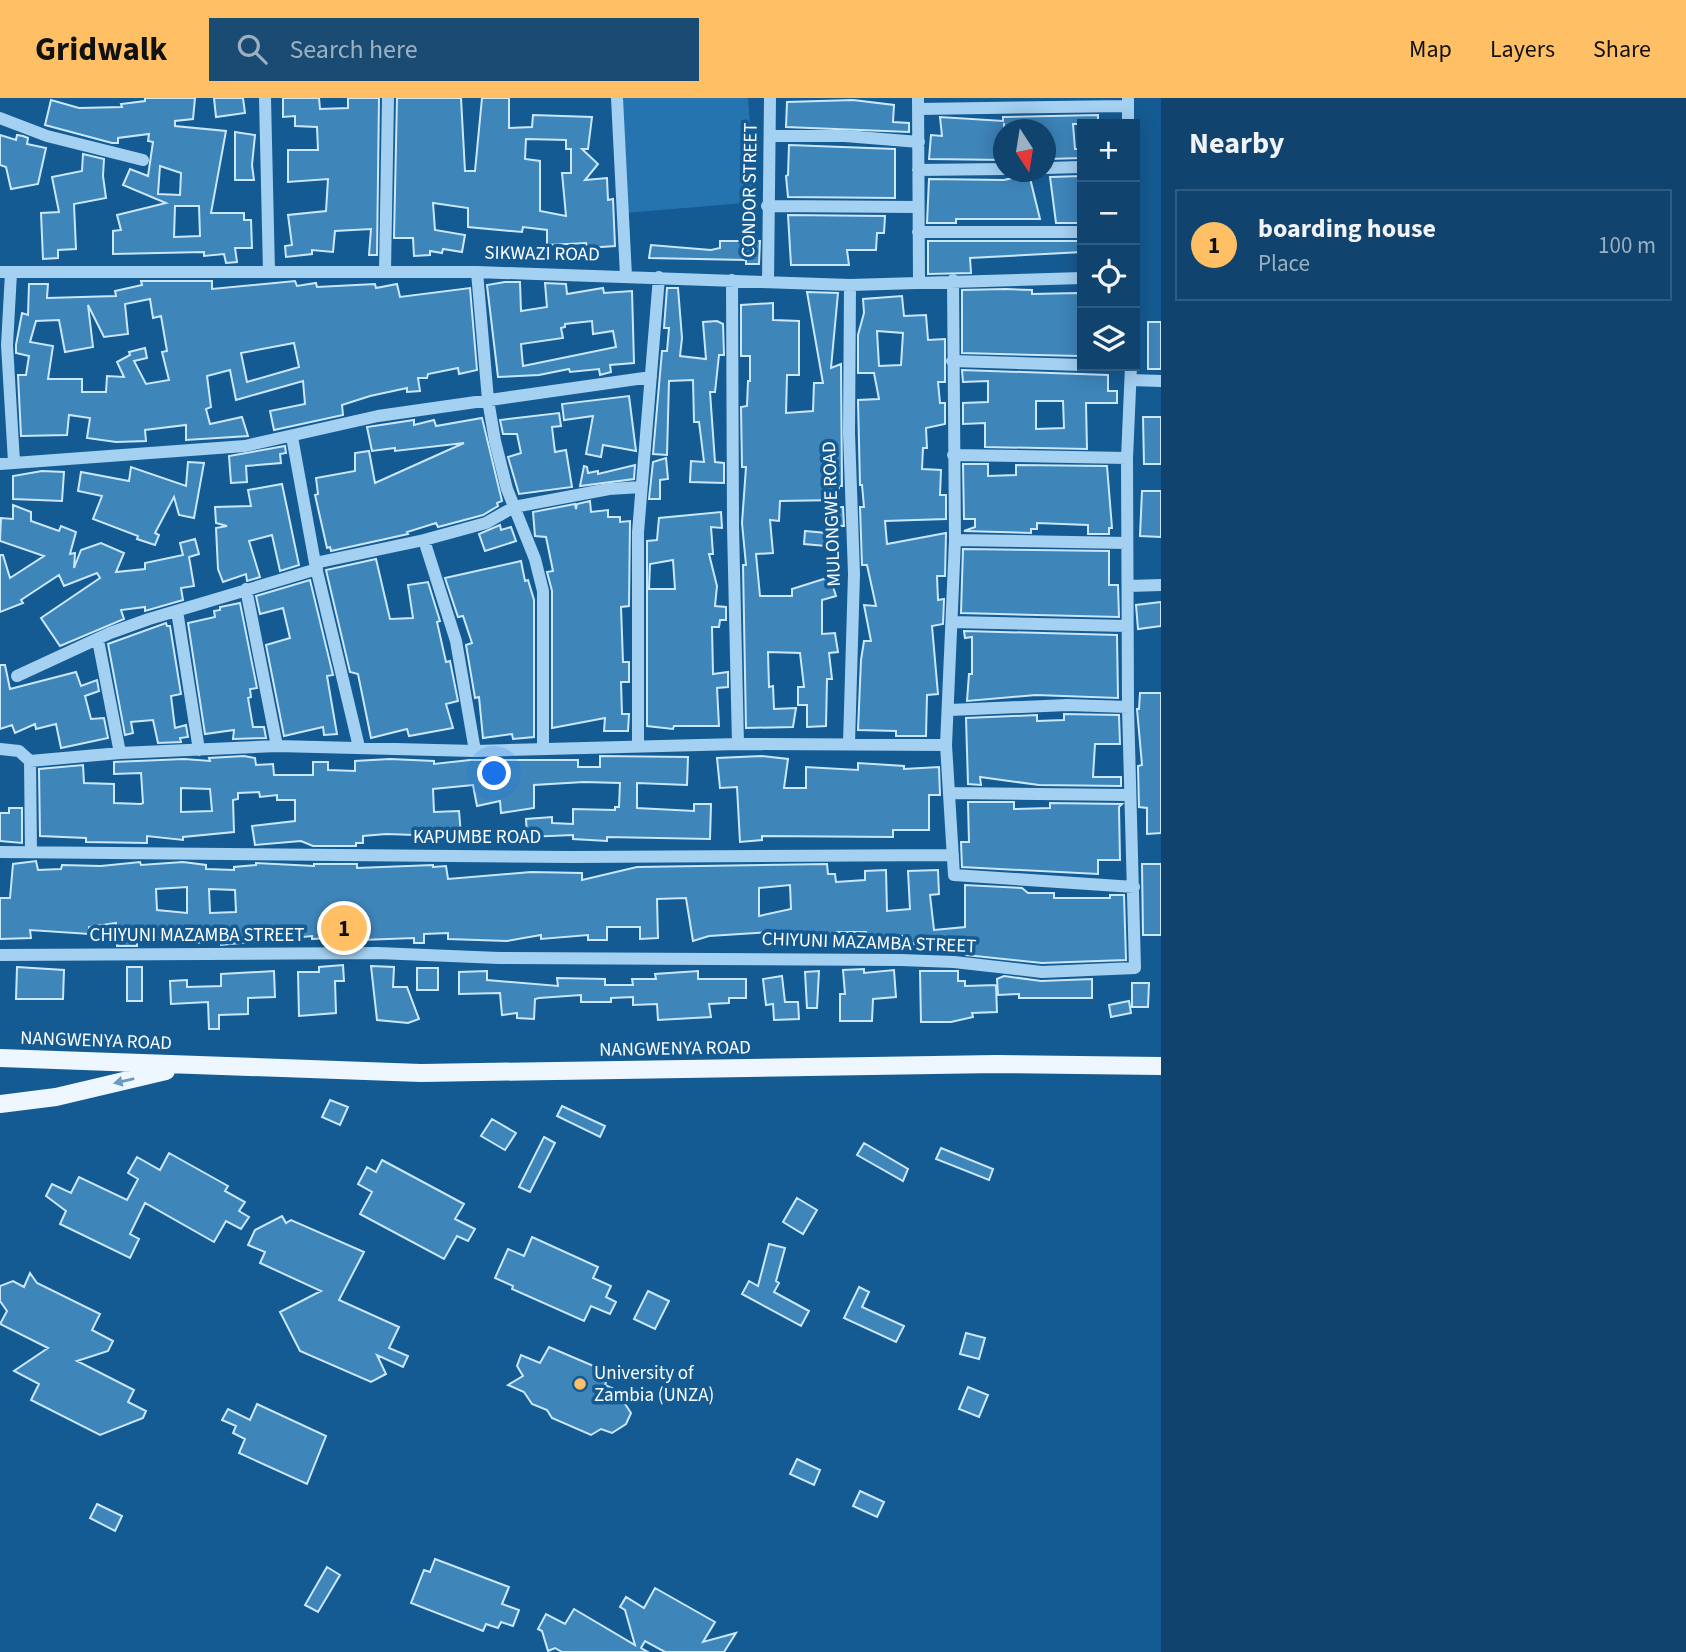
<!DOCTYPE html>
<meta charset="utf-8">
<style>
:root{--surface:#10446e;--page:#194b73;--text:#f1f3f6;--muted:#9cb0c2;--line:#305c81;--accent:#ffbf64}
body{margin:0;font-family:"Source Sans 3",sans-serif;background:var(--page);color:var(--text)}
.controls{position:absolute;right:21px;top:21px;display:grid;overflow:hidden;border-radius:0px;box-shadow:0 4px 18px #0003}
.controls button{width:63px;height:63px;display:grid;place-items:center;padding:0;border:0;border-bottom:2px solid var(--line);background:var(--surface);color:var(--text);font:35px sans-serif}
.compass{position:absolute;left:993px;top:21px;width:63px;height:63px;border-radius:50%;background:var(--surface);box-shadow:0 4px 18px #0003;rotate:168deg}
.you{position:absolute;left:495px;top:676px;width:24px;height:24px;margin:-18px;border:5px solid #fff;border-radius:50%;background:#1a73e8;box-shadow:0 0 0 10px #1a73e833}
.badge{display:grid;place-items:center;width:46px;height:46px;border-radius:50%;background:var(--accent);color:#111;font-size:23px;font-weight:700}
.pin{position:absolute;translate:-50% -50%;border:4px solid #fff;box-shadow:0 2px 7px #0006}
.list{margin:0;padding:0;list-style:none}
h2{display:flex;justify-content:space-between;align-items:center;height:91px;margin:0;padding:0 28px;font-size:30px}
h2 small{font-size:23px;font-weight:400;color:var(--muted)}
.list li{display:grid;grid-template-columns:46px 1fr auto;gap:21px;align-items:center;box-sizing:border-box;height:112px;margin:0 14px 14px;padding:0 14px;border:2px solid var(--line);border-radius:0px}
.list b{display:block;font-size:26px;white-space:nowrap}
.list p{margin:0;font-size:23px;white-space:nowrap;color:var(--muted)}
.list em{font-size:23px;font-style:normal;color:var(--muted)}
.icon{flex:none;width:38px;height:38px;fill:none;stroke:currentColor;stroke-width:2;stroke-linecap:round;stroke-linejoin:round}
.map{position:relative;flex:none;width:1161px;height:1554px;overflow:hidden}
header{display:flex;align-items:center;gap:42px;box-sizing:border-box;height:98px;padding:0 35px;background:var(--accent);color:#111}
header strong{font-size:33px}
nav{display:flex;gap:38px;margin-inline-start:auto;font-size:24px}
.search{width:490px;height:63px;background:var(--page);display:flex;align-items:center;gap:18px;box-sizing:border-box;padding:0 24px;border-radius:0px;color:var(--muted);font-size:26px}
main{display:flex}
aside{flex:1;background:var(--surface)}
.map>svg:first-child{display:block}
.green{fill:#2574af}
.building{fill:#3e85ba;stroke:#cbe7fc;stroke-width:2;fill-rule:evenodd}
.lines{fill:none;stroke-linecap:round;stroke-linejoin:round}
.minor{stroke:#a4d0f1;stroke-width:12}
.major{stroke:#eef7ff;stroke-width:18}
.oneway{fill:#6c99be}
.poi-dot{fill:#ffbf64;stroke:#155b93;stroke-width:2.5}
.labels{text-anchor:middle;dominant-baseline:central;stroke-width:7;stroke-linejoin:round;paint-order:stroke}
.street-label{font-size:19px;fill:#fff;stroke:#155b93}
.poi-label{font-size:19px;fill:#fff;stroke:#155b93;text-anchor:start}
</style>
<header>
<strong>Gridwalk</strong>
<div class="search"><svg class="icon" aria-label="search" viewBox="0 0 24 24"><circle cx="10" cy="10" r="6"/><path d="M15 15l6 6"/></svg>Search here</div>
<nav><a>Map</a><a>Layers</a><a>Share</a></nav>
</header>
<main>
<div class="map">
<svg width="1161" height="1554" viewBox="0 0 1161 1554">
<rect width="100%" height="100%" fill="#155b93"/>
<path class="green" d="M615,0H748L756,104L625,115Z"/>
<path class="building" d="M145,0H195L193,21L175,23V28L226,33L211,115H244V122H251L252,150H235L237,164L226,165L224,156L204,158V154L113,156V133L121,132L117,117L166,105L123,87L130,71L148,78L153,44L148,43L149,36L118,40V45H112L45,27L51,2L79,10L122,9L121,6L145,3ZM160,68L181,75L180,97L158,96ZM175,108H199L200,138L174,139Z
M214,0H243L245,15L216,19Z
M283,0H319L320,11L348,10V0H379L377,157H369L371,131L335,133L333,154L312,152V156L286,159L285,148L292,147L288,117L326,113L328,81L288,84V52H318L317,29L295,28V18L283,19Z
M397,0H461L465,73H475L482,0H509V30L532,29L533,17L592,19L588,51H582L598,66L585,82L607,80L608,102L613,101L615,148L587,150L586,145L547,147V132L523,129L522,134L468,129V110L433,105L435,132L465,137L462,154L443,151L442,155L430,153V157L414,158L413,140H394ZM526,41L566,42V51H571V75H562L566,118L540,113V63L525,61Z
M853,2L894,7L893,24L909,25V34L786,29L787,4Z
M1098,17V26H1073L1075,51H1082V60L1048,61L1046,32H1004V25V62L929,61L931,37L942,38L940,19L1003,23V19Z
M235,34L255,37L252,67L254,82H235Z
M0,37L16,42L17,37L23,38L28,40L27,46L46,50L38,86L11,91L6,69L0,67Z
M789,47L895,51V100L788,99L786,78L788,77Z
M83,56L104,61L103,78L106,100L74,106L76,151L58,152V160L43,161L41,115L59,114L52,79L82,73Z
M1029,76L1040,121H956V125H927L929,81L1004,82Z
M1082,78V125H1056L1050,79Z
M788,117L885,118L884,135H877L876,152H847L849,167H791Z
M720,143H760L759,166H746V162L649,160L651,147L711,152L720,150Z
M928,143H1082V154L970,160L971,175L928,176Z
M141,183H212V191L295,183L297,188L316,185L317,189L375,186L376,190L397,186L400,199L470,190L477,272L459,276L458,270L428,276L427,280H418L420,293L407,294V290L370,298L342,307L343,317L274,332L270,313L305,306L303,283L236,302L230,272L207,278L211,309L206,311L210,326L242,319L248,338L186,342V327L145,332L146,343L116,344L87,340L90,320L69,317L67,337L21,338L18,277H26L29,258L16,255V247L22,215L28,217L29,186H48L47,200L116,198L115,193L142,187ZM150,201L153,220L161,218L167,253L162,254L169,282L146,286L134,263L147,260L145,250L129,254L130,257L117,264L124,279L107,278L106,294H82V281H48L53,248L30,244L36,223L59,222L65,254L93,249L88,207L104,239L128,236L125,206ZM294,245L299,269L247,284L241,255Z
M505,184H520L521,213L547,209L545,185L566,186L567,196L603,190L604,195L632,193L634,265L610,267L611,274L600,277L599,271L570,274L569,271L539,277L498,279L487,187ZM592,223L593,236L613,233L616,249L523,268L521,246L563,240L561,230L565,229V226Z
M667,190H678L682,240L680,258L706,261L703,224L717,223L723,226L724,257H719L715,294H710L715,364L724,365V385L690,384L691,363L704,364L699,324H694L693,282L669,283L667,357L653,356L662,253H667L669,230H664Z
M1006,191L1032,192V196L1078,195L1079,258L962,255V192Z
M807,194L838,195L831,270L841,266L842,388H839V402L780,403L779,423L770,422L773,455L756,456L760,498H792V491L830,479L836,498L822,502V536L835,535L838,554L829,555L832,581H827L826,628L807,629V607H798V589H804L800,555L768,554L769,589L773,588L774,611L796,610L793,629L746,630L743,467H746L742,425L746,369H742L741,309L747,308L748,283H750V258H741V207L773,205V222L799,223V277H787L786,315L813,313L814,285H823Z
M902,198L904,218L926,217L928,242L945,241V284H938L940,305H945V326L926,330L927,350H923L922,371L941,372L940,397H946V421L885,423L887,446L946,435L945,478H937L938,502L944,501L943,526L932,528L938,596L927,597L926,638H896V633L858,632L861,562L864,543H871L864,507L876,508L867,467H862L860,409H864L862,387H860L858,302L879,301L874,275H858V237L864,215L863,201ZM877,233L903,235L901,267L879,268Z
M1148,224H1161V271H1148Z
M962,272L1108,277V293H1117V305H1086L1087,351L985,349V325L963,326V305L988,304V283L963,284ZM1036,303H1063L1064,330L1036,331Z
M629,298L636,353L603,347L601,359L586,356L593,318L564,322L562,306Z
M559,315L561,328L552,329L555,354L566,352L572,389L519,396L508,359L521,355L517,336H503L500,322Z
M1143,319H1161V366H1144Z
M482,320L502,403L497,405L498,408L483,417L438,429L436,425L407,434L408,436L331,453L330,449L327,450L315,397L318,396L316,380L355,373V355L369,353L375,385L464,345L395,353V350L372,353L367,329L414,322V327L434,322L436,328Z
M285,348L286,355L280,356L281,365L246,368L247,384L231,385L229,358Z
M666,360L668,381L660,382V401H649L653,364Z
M188,364L204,365L194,420L179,417L174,399L155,435L159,437L155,447L137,441L138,438L93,421L102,398L78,393L81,374L129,383L131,369L186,388Z
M963,366H988V378L1016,377V367L1107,368L1112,430H1109V436H1088V427L1037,425V431H1031V435L964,433L975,429V421H964Z
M635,367L634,381L580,388L584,368L587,369L588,375L598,373V376Z
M42,373L64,374L62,403L13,401V378Z
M282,386L299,467L280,473L272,437L249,443L260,479L247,483L246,476L223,484L218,471L216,430L227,428L216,425L215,409L251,408L248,392Z
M1142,393H1161V439L1140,438Z
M590,403L591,414L608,412V419H620V424L630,423L629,508L621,509L623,564H629V584H621L622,616H629L628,633H604L605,620L552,630V493L547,474L553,473L546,439L535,438L533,414L575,406L576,411L577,406Z
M13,407L31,414V423L59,433L61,428L76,434L70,456L75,455L74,470L81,452L101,445L124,455L116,474L145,471V465L183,457L180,445L195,441L199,456L189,459L194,488L181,490L183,502L145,513V509L121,512L124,521L60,548L41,520L100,480L97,475L64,488L59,477L21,502L23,505L0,514V457H3L10,480L44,458L0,443L1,420L13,421Z
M830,409H843L844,428H830Z
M721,414L722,430L711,429L713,456H709L717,488L715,508L726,509V522H720L719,529H712L713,576L728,574V589L717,590L719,628H674L673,631L647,628V443L657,442L659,420ZM673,462L675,491H649L650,466Z
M500,427L501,432L511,429L516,443L485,453L479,436Z
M805,433L838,436L837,449L804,446Z
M963,451L1109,453V487H1118L1119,519L961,515Z
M376,461L390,521L413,520L408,487L428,484L440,523L437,524L446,564L450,563L458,603L446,606L453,630L409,638L407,631L371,640L358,576L350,574L326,472Z
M521,463L525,483L528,482L534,502V639L513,641L512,636L483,640L479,599L475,600L466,547L472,545L463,518L458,519L445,480Z
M310,482L333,577L327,578L337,636L324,637L323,629L284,638L266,547L290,540L283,510L260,516L256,498Z
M1161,504V528L1138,531L1136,507Z
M240,505L257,590L250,591L251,599L248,600L253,629H264L266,640L233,641L234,632L205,636L188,525L215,519L214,513L220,512V509Z
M166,525L167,528H170L181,596L171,598L175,630L186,627L188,639L180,640L181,644L158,645L153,622L131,624L133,635L125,637L108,546Z
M964,533L1117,537L1118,600L1036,597L967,603L969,576H972V539L965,540Z
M0,567H5L10,591L76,574L81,588L97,582L99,593L85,598L91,621L104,620L108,640L61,650L56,626L36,631L35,626L15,635L12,627L0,631Z
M1140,595H1161V735L1147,736V710L1139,709L1138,668L1142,667L1137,611H1139Z
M1064,616L1119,617L1120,646H1095L1093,679H1121V688L1039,687L980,679L981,687L968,686L966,620L1037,617V623L1064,622Z
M244,658L255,660L256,667L273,666L274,677H313V664H328V672L355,673V663L390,661L434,663V666L470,662H578V669H600V658L688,659L687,687L637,685V710L694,713V706H711L710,741L607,739V743L573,741V737L527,739L526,721L552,719V725L573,726V711L615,712V709H619L620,685L584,684L534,687V710L501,715L500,703L477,708L473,687L433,691L434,714L459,713L461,737L427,739L428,742H415V737L386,736L363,738V745H356V748H313L301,743L255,747L252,728L295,723V702H277V697L260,699L259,694L238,695V701L233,702L234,734L183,739V742L147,738V745L86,744V740L40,738L39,671L83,667L84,685L114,686V705L141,706L143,705L141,675L114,676V664L184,661L210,663L209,660ZM181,690L210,691L212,713L181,714Z
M762,658L788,661L784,690H806V669L858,672V665L904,668V671L939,669L940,697H929V732H893V739L762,738V742L740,744L737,689L720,690L717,660Z
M968,704H1014V711L1050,710V705L1122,706L1119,709L1120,762H1098V776L962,769L961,744H969Z
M9,710H22V745L0,743V715H9Z
M36,763L38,772L61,771L62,767L101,768L140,764L141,767L183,764L206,767V771L234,772V769L256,767V765L314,768V766H357V770L433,767V769L446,768L448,781L531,774L582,775V782L637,769L827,766L828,776H835L836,784L865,782V773L886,772L887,813L910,811L908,773L938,772L939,796L930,797L934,832L965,829V787L1022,790L1028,795H1054V800H1110V797H1124L1126,862L1042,865L966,857V843L914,849V845L902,846V838L866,839V834H834L835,845L818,847V841L797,842V835L772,841L771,834L709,838L693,843L686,800L657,801L658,840L640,841V829H607V842H588V837L541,841V837L507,843L448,841V835L424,836V845H414V840L335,843V840L312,841V838L221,847V843L194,845V842L137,837V848H117L116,825L89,829V836L30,832L31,840L0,841V800H10L13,766ZM790,787L791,811L759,818V790ZM187,789V815L157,812L156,791ZM209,791L235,792L236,814L210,815Z
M1142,766H1161V837H1143Z
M343,867L344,883H335L336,915L299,918L298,874H319V869Z
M371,868L394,869L393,889H407L419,921L408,925L377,922Z
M17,869L64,872L63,901H16Z
M127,869H142V903H127Z
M417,870H438V892H417Z
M864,871V875L894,872L896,899L873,901L872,923H840V896H845L843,872Z
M274,873L275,899L248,900V916L219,917V931H209L208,904L171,906L170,883L187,882V889L221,888V876Z
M487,873V882L558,888L557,880L605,881V887H633L632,881H656L655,876L698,873V881H746V900H729V905L709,906L711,919L658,922L657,906L633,907V899L611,900V904H581V897L539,900L535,901L534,921L517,920V915L502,917L500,895L459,896V874Z
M819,873L817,910H807L805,874Z
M920,873H958V883H965V888L996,887L997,914L972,915L973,919L951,924H921Z
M782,878L785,904H798L799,921L774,922L773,906L766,907L763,881Z
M1004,878L1041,883L1092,881V900H1019V896L998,897L997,881Z
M1132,885H1149L1148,909H1132Z
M1129,903L1131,915L1111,919L1109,907Z
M330,1002L348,1009L340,1027L322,1019Z
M562,1008L605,1028L600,1039L557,1018Z
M492,1021L516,1035L505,1052L481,1038Z
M544,1039L555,1045L530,1094L519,1089Z
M864,1045L908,1071L903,1083L857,1057Z
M941,1050L993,1071L989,1082L936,1061Z
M169,1055L228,1088L225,1093L245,1104L239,1113L249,1119L241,1131L226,1123L214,1144L145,1105L130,1136L139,1141L130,1160L60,1126L66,1113L46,1098L52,1086L71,1095L79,1079L127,1102L138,1081L128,1075L137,1059L160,1072Z
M382,1062L464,1106L455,1121L475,1131L468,1143L457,1138L444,1161L360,1116L372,1094L358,1086L367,1069L376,1074Z
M797,1100L817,1112L803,1136L783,1124Z
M282,1118L286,1125L291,1122L364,1154L339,1202L399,1229L389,1250L408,1258L403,1269L377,1257L386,1276L371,1284L300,1253L280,1214L321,1193L260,1165L265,1154L248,1147L255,1132Z
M532,1139L598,1169L593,1180L611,1188L606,1199L616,1204L610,1216L591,1208L584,1223L512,1191L513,1188L495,1180L508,1151L524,1158Z
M769,1146L785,1150L776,1183L779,1185L774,1194L809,1213L801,1228L742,1196L749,1183L758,1188Z
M30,1175L37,1185L100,1216L92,1232L113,1243L108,1253L77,1263L134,1292L128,1304L146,1313L143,1320L100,1337L31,1302L39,1286L14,1273L48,1250L0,1226L7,1213L0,1203V1188L13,1183L24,1189Z
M859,1189L869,1194L862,1209L904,1228L896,1244L844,1220Z
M648,1193L669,1203L655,1231L634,1221Z
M966,1235L985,1240L979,1261L960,1256Z
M549,1249L610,1275L605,1287L616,1292L631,1315L626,1326L612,1335L601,1331L591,1337L552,1320L547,1312L532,1306L524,1294L508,1287L523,1278L517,1268L521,1257L540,1265Z
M968,1289L988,1297L979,1319L959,1311Z
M257,1306L326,1338L307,1386L239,1355L245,1341L233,1335L236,1328L222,1322L228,1311L250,1322Z
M797,1361L820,1372L814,1387L790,1376Z
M860,1393L884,1404L877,1419L853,1408Z
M97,1406L122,1418L115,1433L90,1420Z
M435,1461L509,1489L502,1506L519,1512L513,1528L501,1524L498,1530L486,1526L483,1533L411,1505L424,1472L430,1474Z
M327,1469L340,1477L318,1514L305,1507Z
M655,1490L715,1524L703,1544L736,1535L724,1554H665L645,1543L641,1550L648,1554H562L555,1550L548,1553L542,1533L538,1531L546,1516L565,1526L574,1511L635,1547L625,1512L620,1509L626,1499L644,1510Z"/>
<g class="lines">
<path class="minor" d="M265,0L269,174
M617,0L626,178
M918,0L919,183
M1128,0V26
M918,11L1127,8
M0,20L47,38L143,62
M770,38H845L919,44
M1046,70L1082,69
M918,72L1004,71
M767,108L918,109
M918,134H1082
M0,174H477L850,187L1082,180
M385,174L388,0
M477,174L488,302L495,343L507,391L535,461L543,493V651
M11,175L7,247L14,364
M732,182L733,429L738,646
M953,182L955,442L946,647L954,777L1134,789
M768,184L770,0
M952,263L1082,267
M1131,282L1161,283
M292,339L315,465L359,649
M953,357L1127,360
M0,366L245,348L378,318L651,279
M424,442L456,543L475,653
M955,442L1127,445
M315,465L424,442L486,425L514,409L609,391L641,389
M1129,488L1161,487
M246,491L277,648
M177,513L199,652
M952,524L1127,528
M98,542L120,655
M17,578L110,535L149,521L317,471
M950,612L1068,607L1128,609
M849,645L854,476L849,335L850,187
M638,648V434L659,179
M0,651L19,653L30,663L31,754
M30,663L120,655L277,648L475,653L738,646L946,647
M951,695L1128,697
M0,754L571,759L953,757
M0,857L378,855L499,860L901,862L954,864L1042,874L1135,870L1128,609L1127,360L1131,268"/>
<path class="major" d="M0,960L421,975L996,966L1161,968
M0,1006L56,999L166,973"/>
</g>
<defs><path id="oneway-solid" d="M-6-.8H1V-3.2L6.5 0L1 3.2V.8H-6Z" transform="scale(1.75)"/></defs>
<use class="oneway" href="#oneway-solid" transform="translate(124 983) rotate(167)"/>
<circle class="poi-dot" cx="580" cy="1286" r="7"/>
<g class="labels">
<g class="street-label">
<text transform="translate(750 92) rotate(-89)">CONDOR STREET</text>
<text transform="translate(542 156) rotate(1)">SIKWAZI ROAD</text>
<text transform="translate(832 416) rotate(-92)">MULONGWE ROAD</text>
<text x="477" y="739">KAPUMBE ROAD</text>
<text x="197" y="837">CHIYUNI MAZAMBA STREET</text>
<text transform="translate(869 845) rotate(2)">CHIYUNI MAZAMBA STREET</text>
<text transform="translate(96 943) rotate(2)">NANGWENYA ROAD</text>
<text transform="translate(675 951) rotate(-1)">NANGWENYA ROAD</text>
</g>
<g class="poi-label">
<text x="594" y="1275">University of<tspan x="594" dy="22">Zambia (UNZA)</tspan></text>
</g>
</g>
</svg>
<div class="controls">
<button>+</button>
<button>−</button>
<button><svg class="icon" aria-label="locate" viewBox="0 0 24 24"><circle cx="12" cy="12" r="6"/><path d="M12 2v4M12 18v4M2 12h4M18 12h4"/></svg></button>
<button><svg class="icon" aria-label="layers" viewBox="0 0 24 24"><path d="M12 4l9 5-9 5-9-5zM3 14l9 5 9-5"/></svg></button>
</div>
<svg class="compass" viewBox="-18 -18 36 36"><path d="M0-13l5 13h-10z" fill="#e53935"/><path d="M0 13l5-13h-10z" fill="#9cb0c2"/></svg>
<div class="you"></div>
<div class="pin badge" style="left:344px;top:830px">1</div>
</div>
<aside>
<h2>Nearby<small></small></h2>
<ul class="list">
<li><span class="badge">1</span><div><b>boarding house</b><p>Place</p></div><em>100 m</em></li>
</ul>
</aside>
</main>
